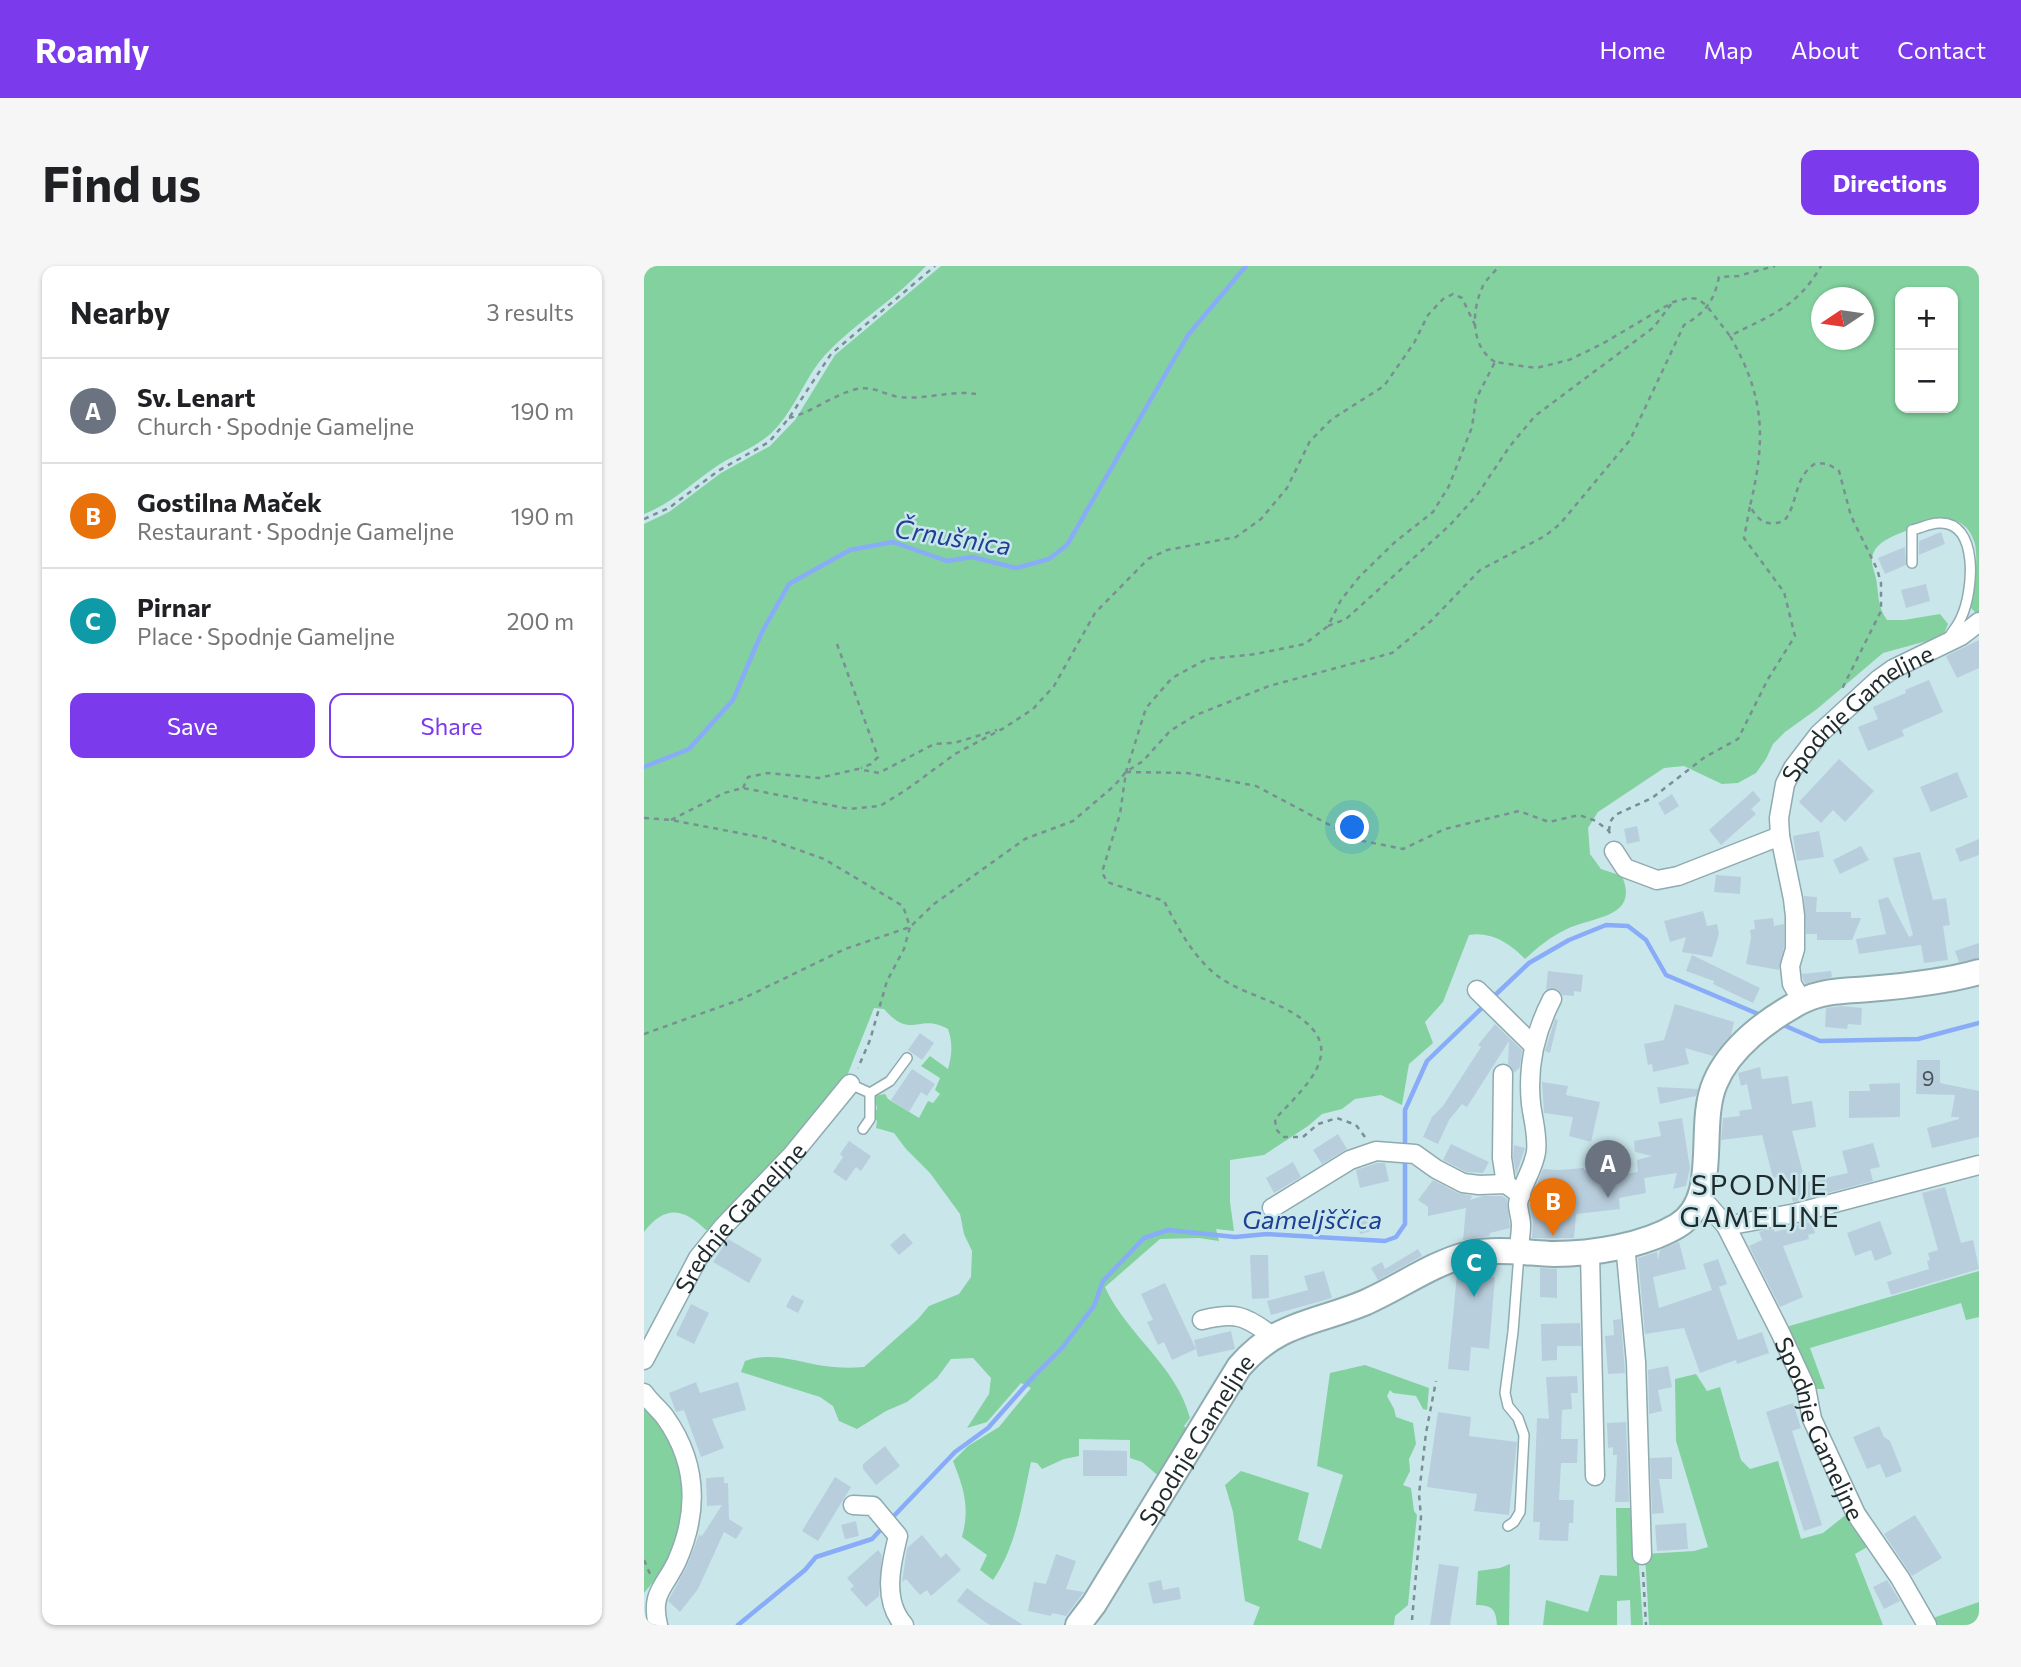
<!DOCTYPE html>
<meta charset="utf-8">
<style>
:root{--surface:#fff;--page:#f6f6f6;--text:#202124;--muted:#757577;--line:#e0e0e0;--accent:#7c3aed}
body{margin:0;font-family:Commissioner,sans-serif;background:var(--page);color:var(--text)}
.controls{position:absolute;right:21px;top:21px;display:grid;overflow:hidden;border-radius:14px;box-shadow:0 2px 5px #0004}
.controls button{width:63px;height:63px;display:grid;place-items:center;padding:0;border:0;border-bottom:2px solid var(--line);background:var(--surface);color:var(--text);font:35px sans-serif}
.compass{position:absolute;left:1167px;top:21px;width:63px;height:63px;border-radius:50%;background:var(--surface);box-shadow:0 2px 5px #0004;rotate:257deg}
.you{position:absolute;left:709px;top:562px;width:24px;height:24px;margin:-18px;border:5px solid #fff;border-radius:50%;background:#1a73e8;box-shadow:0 0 0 10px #1a73e833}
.badge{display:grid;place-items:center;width:46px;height:46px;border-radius:50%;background:var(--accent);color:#fff;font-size:23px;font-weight:700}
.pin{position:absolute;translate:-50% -58px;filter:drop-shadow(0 2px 4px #0008)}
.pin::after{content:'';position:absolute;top:37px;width:24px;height:21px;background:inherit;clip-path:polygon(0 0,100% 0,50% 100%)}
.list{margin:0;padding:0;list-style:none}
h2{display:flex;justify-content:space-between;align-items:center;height:91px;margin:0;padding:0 28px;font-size:30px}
h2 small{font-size:23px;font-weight:400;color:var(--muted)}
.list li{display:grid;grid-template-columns:46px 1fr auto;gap:21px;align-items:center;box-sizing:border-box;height:105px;padding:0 28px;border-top:2px solid var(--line)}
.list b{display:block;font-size:26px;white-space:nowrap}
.list p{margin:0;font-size:23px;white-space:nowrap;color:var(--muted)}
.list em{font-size:23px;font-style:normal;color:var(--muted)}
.actions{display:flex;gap:14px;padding:21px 28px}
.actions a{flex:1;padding:16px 0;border:2px solid var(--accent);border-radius:14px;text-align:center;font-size:24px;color:var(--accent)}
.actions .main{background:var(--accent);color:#fff}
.map{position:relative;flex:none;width:1335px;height:1359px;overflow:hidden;border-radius:14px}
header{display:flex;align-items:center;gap:42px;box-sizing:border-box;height:98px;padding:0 35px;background:var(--accent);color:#fff}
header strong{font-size:33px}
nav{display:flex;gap:38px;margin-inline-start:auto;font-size:24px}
.intro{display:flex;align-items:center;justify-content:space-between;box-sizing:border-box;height:168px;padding:0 42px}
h1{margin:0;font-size:49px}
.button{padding:18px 32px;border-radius:14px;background:var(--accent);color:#fff;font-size:24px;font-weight:700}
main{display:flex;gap:42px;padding:0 42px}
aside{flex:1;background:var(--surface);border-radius:14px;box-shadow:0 2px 5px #0004}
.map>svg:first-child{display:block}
.green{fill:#83d19f;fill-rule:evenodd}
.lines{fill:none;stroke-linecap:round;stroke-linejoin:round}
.stream{stroke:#88acf8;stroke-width:4.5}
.building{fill:#b9cedd}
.lane-casing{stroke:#8fabb0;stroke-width:12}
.street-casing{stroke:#8fabb0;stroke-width:21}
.secondary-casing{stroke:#8fabb0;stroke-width:28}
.path{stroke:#7a8f93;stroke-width:2.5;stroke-dasharray:5 5;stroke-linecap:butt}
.lane{stroke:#fff;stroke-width:9}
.street{stroke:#fff;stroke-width:18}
.secondary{stroke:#fff;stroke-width:24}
.labels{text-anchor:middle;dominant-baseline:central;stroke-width:5;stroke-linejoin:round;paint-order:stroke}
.number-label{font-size:21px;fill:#465358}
.street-label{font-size:24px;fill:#1f2a2c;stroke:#c9e6eb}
.water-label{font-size:26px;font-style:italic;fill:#1e3f95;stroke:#c9e6eb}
.quarter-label{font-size:28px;letter-spacing:2px;fill:#1f2a2c;stroke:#c9e6eb}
</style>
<header>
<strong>Roamly</strong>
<nav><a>Home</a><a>Map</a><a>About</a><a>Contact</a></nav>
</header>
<div class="intro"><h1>Find us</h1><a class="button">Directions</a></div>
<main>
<aside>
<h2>Nearby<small>3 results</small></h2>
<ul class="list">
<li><span class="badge" style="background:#6b7280">A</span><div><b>Sv. Lenart</b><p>Church · Spodnje Gameljne</p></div><em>190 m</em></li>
<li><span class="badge" style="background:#e8710a">B</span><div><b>Gostilna Maček</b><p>Restaurant · Spodnje Gameljne</p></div><em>190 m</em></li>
<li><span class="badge" style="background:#0f9aa8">C</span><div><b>Pirnar</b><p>Place · Spodnje Gameljne</p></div><em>200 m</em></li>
</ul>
<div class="actions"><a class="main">Save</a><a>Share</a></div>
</aside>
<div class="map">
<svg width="1335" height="1359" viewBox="0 0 1335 1359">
<rect width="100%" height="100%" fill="#c9e6eb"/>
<path class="green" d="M0,0H282C252,33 212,56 181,89C162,110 153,138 134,160C118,179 96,186 76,198C50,215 29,237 0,248Z
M297,0H1335V350L1326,341C1329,320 1335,299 1331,278C1321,242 1288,254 1264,264C1250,270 1231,275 1228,292C1227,300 1233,311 1233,319C1235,333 1234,341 1243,354H1260L1296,348L1304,358L1300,368L1290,373L1239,387L1173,443L1141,466L1129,478L1122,493L1112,507L1094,517L1078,518L1040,500L1020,502L954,546L944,562L946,588L957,603L978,610C996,653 948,650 921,664C906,671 893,682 881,693C867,678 847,665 825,669L799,736L781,756L789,777L765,798L758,839L737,829L711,833L698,843L678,848L664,860L620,889L586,894V936L590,965L572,963L575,975L555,972L516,973L461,1021C482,1068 532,1099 546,1152L540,1160L546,1167L517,1212L498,1196L486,1192V1174L435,1173V1190L420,1193L398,1203L393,1197L387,1196C378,1237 373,1279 349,1314L336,1304L343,1289L318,1271C326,1241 320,1223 309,1195L324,1180L355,1161L387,1122L377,1117L343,1156L323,1162L345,1128L347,1112L329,1092L307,1093L293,1112L263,1136L242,1145L213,1163L195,1155L189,1140L176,1131L97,1106L101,1095C128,1085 154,1096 181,1100C194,1102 207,1102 220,1101L274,1053L285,1040L315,1028L327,1011L328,985L320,968L316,948L286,907L262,883L250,867L232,862L233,855L230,851L233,842L230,830L241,828L244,833L275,852L284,835L289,837L296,828L291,824L296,812L277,800L286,790L304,803C308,789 309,777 304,763C274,746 268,775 240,743L230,742L201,815L75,960L62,964C39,942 21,939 0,966V258L25,246L77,207L126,180L151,154L191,89ZM1256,26H1309V142H1256ZM1178,32H1220V74H1178Z
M1335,1005V1051L1322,1054L1317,1037L1166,1082L1181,1123H1169L1142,1061Z
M721,1099L785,1122L783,1144L779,1143L772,1130L749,1127L746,1124L743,1130L750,1143L752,1151L769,1157L772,1178L765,1193L766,1205L759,1219L767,1222L770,1245L773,1249L764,1339L751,1350L750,1359H609L616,1341L601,1335L589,1246L581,1219L597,1205L665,1227L654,1274L677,1283L699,1209L673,1200L686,1107Z
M1052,1108L1063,1125L1076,1121L1097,1194L1106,1203L1134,1195L1157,1273L1179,1267L1204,1247L1225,1280L1211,1288L1239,1359H1005L1001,1288L1050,1285L1064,1281L1032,1175L1031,1113Z
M0,1140L23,1167L43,1213L35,1273L19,1304L0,1327V1332Z
M972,1242H986L992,1256L999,1359H987L986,1334L973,1335V1359H899L902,1334L944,1346L956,1309L973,1310Z
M866,1298L865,1359H853C852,1343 848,1339 832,1339L834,1305L856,1302Z
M1335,1336V1359H1294L1289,1352Z"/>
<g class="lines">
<path class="stream" d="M0,501L45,483L89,434L118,366L145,318L206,284L249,276L303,295L328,291L372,302L405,293L423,279L544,69L602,0
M848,732L885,697L925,674L962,659L984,660L1002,674L1022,709L1119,750
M1137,758L1176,775L1274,773L1335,757
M761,882V844L783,795L842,738
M247,1253L311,1186L344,1162L391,1109L418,1082L450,1040L459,1015L500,972L524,964L591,971L623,968L741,975L752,971L761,958V890
M94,1359L161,1304L172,1291L228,1273L241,1259"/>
</g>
<path class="building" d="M1297,266L1301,278L1275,289V275Z
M1261,281L1262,299L1241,308L1234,292Z
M1282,318L1286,335L1262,342L1257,324Z
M1335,374V402L1313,412L1302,390Z
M1285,414L1299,446L1258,464L1260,470L1224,485L1214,461L1234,453L1229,441L1262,427L1261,424Z
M1195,493L1230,525L1201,556L1189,544L1177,557L1155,536Z
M1313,506L1324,531L1287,546L1276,521Z
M1109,525L1117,534L1107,543L1112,548L1077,579L1065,564Z
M1028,528L1035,540L1021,549L1014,537Z
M993,560L996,575L983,578L980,563Z
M1175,565L1180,591L1153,595L1149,570Z
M1335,573V589L1316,596L1311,583Z
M1217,580L1225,594L1196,608L1189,594Z
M1276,586L1289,634L1302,632L1306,659L1299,660L1304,694L1280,697L1277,679L1215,688L1212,673L1242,668L1234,634L1244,631L1265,671L1269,669L1249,592Z
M1072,609L1097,611L1096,628L1070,626Z
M1160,630L1173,631L1172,646H1207V652H1217L1208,674H1173V668H1162Z
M1059,645L1063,660L1073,658L1075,668L1068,691L1038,686L1042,671L1026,676L1020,655Z
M1129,652L1130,660L1140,658V681L1135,704L1102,698L1107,672L1106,664L1111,663L1110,654Z
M1335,677V692L1315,696L1311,685Z
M1048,689L1116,722L1109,737L1069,718L1070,715L1042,705Z
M904,705L939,709L937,726L930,725V730L918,729L912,723L902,724Z
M1187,705L1188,711L1161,718L1159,714L1158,708Z
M1031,738L1090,756L1087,769L1069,790L1041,782L1045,798L1009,806L1008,798L1004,799L1000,778L1020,774Z
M1198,740L1218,742L1217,759L1204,758L1203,763L1181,761L1182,742Z
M911,753L914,754L906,787L901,785Z
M851,758L878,784L876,801L870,807L864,798L865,775L823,841L818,838L805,854L794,878L779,871L788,851L799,840L837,781L834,779Z
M276,767L290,777L278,794L264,784Z
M1273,794H1296V817L1335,825V871L1288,882L1283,862L1315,853V851H1307L1311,829L1272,828Z
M1116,801L1118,813L1144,810L1148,838L1168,835L1172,861L1148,865L1161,915L1163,916L1204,907L1198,885L1229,877L1236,901L1226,903L1229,915L1149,936L1141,909L1129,912L1118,869L1077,874L1079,852L1096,850L1095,845L1108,843L1103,818L1097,820L1094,807Z
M268,803L291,818L283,830L277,826L265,846L247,834Z
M898,816L924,820L922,829L956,836L947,876L925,870L929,851L900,847Z
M1256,817V851L1205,852V825H1226L1225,818Z
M1013,821L1054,823L1052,830L1016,838Z
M1038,852L1046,902L1042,920L1029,923L1033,907L1000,912L1002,927L975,932L976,943L932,948L930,972H888L889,955L885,939L899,903L915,904L940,902V904L962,900L974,909L994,906L993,894L1008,890L991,886L990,875L1017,870L1014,856Z
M694,868L703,883L678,898L669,884Z
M205,875L227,890L217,905L212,901L202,915L189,906L199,891L196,888Z
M807,878L845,896L839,907L822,906L799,894Z
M870,879L881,882L872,909L869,891Z
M649,896L657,911L630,927L622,912Z
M733,897H741L745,915L716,922L712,904Z
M789,914L814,927L828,930L826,934L839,930H858L863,933L866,962L846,967L845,970L819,974L822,942L784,950V941L774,934Z
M1301,921L1317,977L1329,974L1335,1003L1247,1029L1243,1016L1285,1003L1283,995L1286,994L1284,987L1294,984L1278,927Z
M640,948H645L643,960L622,958L623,952L629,953Z
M732,951L735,963L716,968L713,956Z
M1168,955L1171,967L1164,969L1165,973L1139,980L1159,1031L1136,1041L1105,980L1118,974L1115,966L1121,964L1130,963L1131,966Z
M1236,955L1248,988L1231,995L1227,984L1211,990L1203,967Z
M260,967L269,977L255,989L246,979Z
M84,973L118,993L105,1017L69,996Z
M1035,976L1042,1003L1009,1011L1015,1042L1068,1024L1059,998L1074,993L1083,1018L1075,1021L1094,1074L1118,1066L1125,1087L1093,1098L1092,1094L1056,1107L1040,1062L1001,1068L994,992L1013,986L1014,994L1016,984Z
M774,983L778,990L734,1014L727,1002L738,996L741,1003Z
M606,989H624L625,1032L608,1033Z
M896,1002L913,1003V1032L896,1031Z
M680,1005L688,1032L627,1049L623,1035L664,1024L660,1010Z
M813,1008L851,1011L845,1083L827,1081L825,1105L804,1103Z
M521,1017L552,1083L528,1094L520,1076L514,1079L503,1056L509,1054L497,1028Z
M148,1029L160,1035L154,1047L142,1041Z
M47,1038L65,1047L50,1078L32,1069Z
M977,1053L981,1107L964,1108L961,1070L970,1069L969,1054Z
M936,1057L937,1080H913V1094L898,1095L897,1058Z
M587,1065L591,1083L554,1091L550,1074Z
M1024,1100L1028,1121L1014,1124L1018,1145L1005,1148L1004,1104Z
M933,1110L934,1127H927L928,1143L918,1144L917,1173H934L933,1197H917L915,1234H930L929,1257H925L924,1275L895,1274L896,1256H889L893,1152L905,1153L902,1111Z
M52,1116L56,1127L94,1116L102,1144L68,1153L80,1182L57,1191L40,1144L32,1146L25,1127Z
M1149,1137L1157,1162L1148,1165L1178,1259L1160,1265L1122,1146Z
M794,1146L827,1151L825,1170L873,1176L865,1249L830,1245L833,1228L783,1221Z
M982,1156L985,1236H971L973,1189H969V1181L964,1182L963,1157Z
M1235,1160L1240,1171L1246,1175L1258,1205L1242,1212L1236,1198L1223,1203L1209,1171Z
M241,1180L256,1200L232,1219L219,1203V1198Z
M439,1184L483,1185V1210H439Z
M1028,1191V1213H1015L1020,1247L1008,1248L1006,1192Z
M80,1211V1217H84L85,1253L99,1262L92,1273L80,1266L54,1323L36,1346L24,1335L43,1300L55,1269L58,1270L78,1239L63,1240L62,1212Z
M191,1211L207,1221L174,1275L158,1265Z
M1271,1249L1298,1292L1268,1310L1240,1268Z
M212,1255L215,1270L201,1273L197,1259Z
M1042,1257L1044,1283L1013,1285L1011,1259Z
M278,1269L297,1292L302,1287L317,1304L287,1330L283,1324L276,1329L262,1313L258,1316L263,1282Z
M234,1284L238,1289L235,1330L222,1341L206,1323L210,1320L203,1312Z
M412,1288L432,1295L422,1323L440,1326L422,1350L408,1347L407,1350L384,1345L390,1316L402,1318Z
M795,1298L815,1301L806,1359H786Z
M517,1314L519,1324L535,1321L537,1333L509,1338L504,1317Z
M1243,1314L1256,1335L1240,1343L1229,1321Z
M323,1322L341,1335L379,1359H346L341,1356L313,1335Z"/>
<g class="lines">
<g class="lane-casing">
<path id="lane" d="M1268,297V264C1277,262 1286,257 1295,257C1335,255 1330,325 1317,352C1314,359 1309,365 1305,371
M206,818L226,827L246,815L263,792
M219,863L226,853V827
M864,1260L870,1256L876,1246L880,1169L874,1152L864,1140L861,1127L869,1066L875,988"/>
</g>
<g class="street-casing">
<g id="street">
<path d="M970,585L981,602L1013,614L1034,610L1136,570"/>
<path d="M833,724L889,779"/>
<path id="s1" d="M1158,735L1148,718L1146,700L1151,683V650L1149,633L1136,570L1135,552L1141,518L1149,502L1175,468L1235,413L1249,403L1317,370L1335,356"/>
<path d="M859,808L858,892L862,918"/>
<path id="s2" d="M1057,931L1082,960L1136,1066L1162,1122L1168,1153L1212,1248L1256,1312L1283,1359"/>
<path d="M628,942L706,894L732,885L771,888L792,903L819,917L835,919L862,918L877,929"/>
<path d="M1082,960L1152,947L1335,899"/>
<path d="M981,978L992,1096L998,1289"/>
<path d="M875,986C875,977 877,968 877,959C877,952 874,944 874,938C876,921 889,905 892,886C894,869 889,854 887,838C883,800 891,766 908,733"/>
<path d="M946,987L951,1210"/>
<path d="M558,1054C591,1046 601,1049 628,1070"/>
<path id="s3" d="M0,1094L54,992L79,961L148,889L206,818"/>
<path d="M0,1127C6,1136 15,1143 21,1151C53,1196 55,1245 33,1295C21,1321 6,1327 14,1359"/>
<path d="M209,1239L229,1240L254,1270C247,1298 238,1335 260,1359"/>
</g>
</g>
<g class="secondary-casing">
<g id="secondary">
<path id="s4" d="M434,1359L450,1338L595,1101C634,1056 669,1058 720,1037C755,1022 788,997 825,988C852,982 882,987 910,988C948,988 999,980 1033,960C1078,934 1052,861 1071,817C1086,781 1124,753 1158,735C1180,724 1202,725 1225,723C1262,720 1300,716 1335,706"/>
</g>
</g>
<path class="path" d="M1086,70C1121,131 1122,173 1106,240C1114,255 1122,261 1140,255C1155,237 1149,211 1172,197L1184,198L1195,205L1207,250L1233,303L1237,317V345L1197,425
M851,96C827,81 827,47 838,22C841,14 850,7 855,0
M145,152C168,146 186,131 209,124C229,118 239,129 256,131C282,134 306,124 332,128
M0,253L25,242L74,205L125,176L145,152L187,88L291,0
M684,360L702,353L806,259L833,229L866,180L891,150L1010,61L1028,37
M193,378L234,491L227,498L217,502
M482,506L543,507L612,520L714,574L759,583L801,563L875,545L905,556L935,549L952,555L965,565L967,571
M99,522L104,511L124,507L175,512L214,503L235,507L290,478L310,477L353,464
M0,552L27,554L121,572L180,593L259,640L266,661L260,683L243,715L226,774L214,802
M27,554L80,527L99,522L206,543L236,540L262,524L311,488L360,462L389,443L410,420L451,347L504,293L523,284L592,271L617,253L643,222L666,175L688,153L740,120L770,77L784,49L799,33L809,28L818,32L831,59
M965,565L966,556L971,549L1008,532L1061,491L1094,473L1124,413L1151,370L1140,326L1100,272L1106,240
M0,768L98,733L201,683L266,661L290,638L381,573L429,555L470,520L482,506L499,495L526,465L552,449L625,420L748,387L787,355L836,304L901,270L916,258L986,174L1040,59C1062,46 1070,35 1075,11L1094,10L1131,0
M721,871L712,859L693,852L674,858L659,871H639L632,863L631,853C668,814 709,778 640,742C621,732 599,726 581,715C552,697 535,664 520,635L463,616L458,606L476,548L482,506L502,442L528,412L563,393L612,388L661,378L684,360L697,334L716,310L751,276L789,246L805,220L828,161L832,133L851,96L892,102L925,94L958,78L1029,36L1045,32L1054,33L1062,39L1086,70C1126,49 1153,42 1177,0
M0,1294L6,1308
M999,1306L1002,1359
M768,1354L777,1251L775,1228L782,1167L792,1115"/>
<use href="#lane" class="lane"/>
<use href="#street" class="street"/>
<use href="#secondary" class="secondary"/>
</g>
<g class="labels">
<g class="number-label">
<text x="1284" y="811">9</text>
</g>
<g class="street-label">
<text stroke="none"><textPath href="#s1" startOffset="326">Spodnje Gameljne</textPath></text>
<text stroke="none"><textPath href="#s3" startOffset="173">Srednje Gameljne</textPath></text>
<text stroke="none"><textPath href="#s2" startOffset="262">Spodnje Gameljne</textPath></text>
<text stroke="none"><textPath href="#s4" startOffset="220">Spodnje Gameljne</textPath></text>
</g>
<g class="water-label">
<text transform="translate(309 270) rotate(9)">Črnušnica</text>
<text x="668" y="952">Gameljščica</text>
</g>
<g class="quarter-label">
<text x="1116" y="918">SPODNJE<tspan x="1116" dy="32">GAMELJNE</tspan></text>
</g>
</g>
</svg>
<div class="controls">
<button>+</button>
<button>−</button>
</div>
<svg class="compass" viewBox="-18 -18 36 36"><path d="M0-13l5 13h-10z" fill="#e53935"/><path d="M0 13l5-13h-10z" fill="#757577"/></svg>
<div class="you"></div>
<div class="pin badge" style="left:964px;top:932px;background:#6b7280">A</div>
<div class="pin badge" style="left:909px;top:970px;background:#e8710a">B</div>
<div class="pin badge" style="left:830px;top:1031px;background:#0f9aa8">C</div>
</div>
</main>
